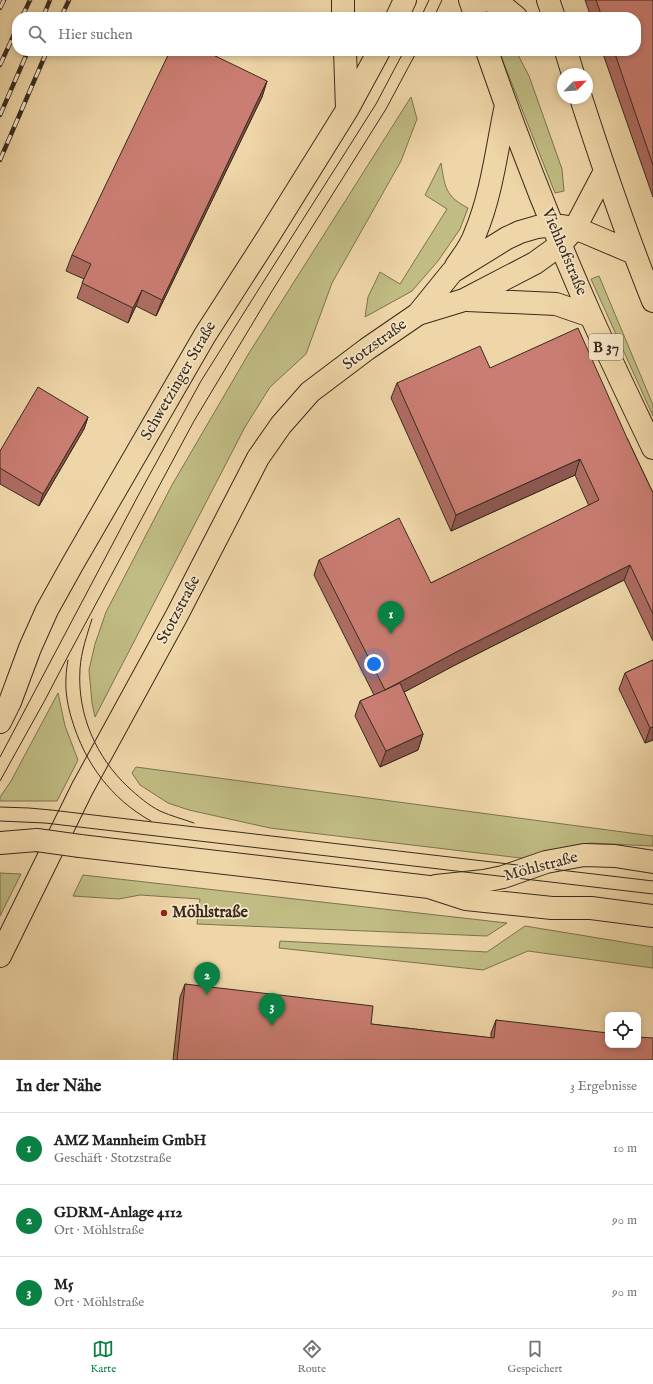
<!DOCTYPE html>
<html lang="de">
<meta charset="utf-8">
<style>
:root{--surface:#fff;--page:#f6f6f6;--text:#202124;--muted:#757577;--line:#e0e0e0;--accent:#0b8043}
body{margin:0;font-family:"IM FELL English",serif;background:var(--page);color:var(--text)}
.controls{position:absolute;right:12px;bottom:12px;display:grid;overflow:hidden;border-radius:8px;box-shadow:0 2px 6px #0003}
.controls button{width:36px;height:36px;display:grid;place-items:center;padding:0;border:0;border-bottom:1px solid var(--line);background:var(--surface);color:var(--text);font:20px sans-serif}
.compass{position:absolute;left:557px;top:68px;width:36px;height:36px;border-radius:50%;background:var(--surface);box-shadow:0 2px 6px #0003;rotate:65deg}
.you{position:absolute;left:374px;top:664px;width:14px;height:14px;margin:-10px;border:3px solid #fff;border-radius:50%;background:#1a73e8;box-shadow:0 0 0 6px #1a73e833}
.badge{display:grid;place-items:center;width:26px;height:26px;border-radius:50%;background:var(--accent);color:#fff;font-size:13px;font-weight:700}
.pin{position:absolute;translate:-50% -33px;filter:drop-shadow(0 1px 2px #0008)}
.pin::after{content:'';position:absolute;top:21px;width:14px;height:12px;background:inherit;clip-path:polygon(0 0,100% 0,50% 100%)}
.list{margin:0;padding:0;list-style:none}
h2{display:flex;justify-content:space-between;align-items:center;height:52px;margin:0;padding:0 16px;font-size:17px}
h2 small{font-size:13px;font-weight:400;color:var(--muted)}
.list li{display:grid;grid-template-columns:26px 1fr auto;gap:12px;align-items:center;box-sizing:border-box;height:72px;padding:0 16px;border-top:1px solid var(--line)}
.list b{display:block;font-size:15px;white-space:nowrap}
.list p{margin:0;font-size:13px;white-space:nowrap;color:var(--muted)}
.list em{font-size:13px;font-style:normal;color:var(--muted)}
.icon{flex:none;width:22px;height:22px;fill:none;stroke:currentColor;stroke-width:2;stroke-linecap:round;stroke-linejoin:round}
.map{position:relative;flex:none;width:653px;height:1060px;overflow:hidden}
.search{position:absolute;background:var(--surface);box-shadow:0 2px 6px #0003;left:12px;right:12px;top:12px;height:44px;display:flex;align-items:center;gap:10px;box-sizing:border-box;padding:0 14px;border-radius:16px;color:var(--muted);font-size:15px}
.sheet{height:268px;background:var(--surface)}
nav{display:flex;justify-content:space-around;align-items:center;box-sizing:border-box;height:56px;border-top:1px solid var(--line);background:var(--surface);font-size:11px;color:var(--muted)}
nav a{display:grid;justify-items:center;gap:2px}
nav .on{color:var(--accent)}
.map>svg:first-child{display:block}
.grass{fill:#c0bc83;stroke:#7c7450}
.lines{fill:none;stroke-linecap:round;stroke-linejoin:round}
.primary-casing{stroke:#382c1e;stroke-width:24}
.primary{stroke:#efd6a8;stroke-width:22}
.tram{stroke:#382c1e;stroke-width:1}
.rail-casing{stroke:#382c1e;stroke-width:4.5}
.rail{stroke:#f5e4c6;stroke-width:3;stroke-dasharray:9;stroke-linecap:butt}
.primary-bridge-casing{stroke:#382c1e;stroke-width:24;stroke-linecap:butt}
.primary-bridge{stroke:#efd6a8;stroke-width:22}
.wall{fill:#ae6c62;stroke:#382c1e}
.shaded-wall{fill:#8d5850;stroke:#382c1e}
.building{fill:#ca7d72;stroke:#382c1e}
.poi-dot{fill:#8f2418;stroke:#f5e4c6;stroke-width:1.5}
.labels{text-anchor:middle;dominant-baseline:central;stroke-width:3.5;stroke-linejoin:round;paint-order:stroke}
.shield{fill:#f5e4c6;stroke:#716350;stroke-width:1}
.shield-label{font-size:15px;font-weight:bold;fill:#382c1e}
.street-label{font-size:16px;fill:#382c1e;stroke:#f5e4c6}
.poi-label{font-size:16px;font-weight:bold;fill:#382c1e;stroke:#f5e4c6;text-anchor:start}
</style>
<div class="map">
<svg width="653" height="1060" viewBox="0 0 653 1060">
<rect width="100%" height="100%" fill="#efd6a8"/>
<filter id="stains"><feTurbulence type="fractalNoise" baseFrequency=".005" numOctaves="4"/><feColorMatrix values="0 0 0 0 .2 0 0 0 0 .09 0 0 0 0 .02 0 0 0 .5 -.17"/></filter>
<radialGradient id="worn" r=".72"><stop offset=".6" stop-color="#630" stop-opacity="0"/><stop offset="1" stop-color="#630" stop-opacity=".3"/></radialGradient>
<path class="grass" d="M499,51H516L529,76L562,169L564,191L555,193Z
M411,97L417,119L401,161L332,283L306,354L270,387L245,427L95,717L92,703L89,670L95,644L106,612L172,485L249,353Z
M441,163C445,187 445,196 468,208L460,229L438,261L412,291L365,317L368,297L380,272L400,284L447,209L425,195Z
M599,276L653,405V416L591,279Z
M58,693L65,726L78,760L57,801H0V797L11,781Z
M136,767L653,836V846L590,843L529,859L270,828L189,810L168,803L140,785L132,773Z
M0,873L21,874L0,916Z
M83,875L507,923L487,936L197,924L200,899L140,895L119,899L73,896Z
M525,926L653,947V968L528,951L483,970L279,948L280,941L487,952Z"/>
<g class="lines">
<g class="primary-casing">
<path id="primary" d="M343,0V17
M470,0L476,17
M488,0L505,8L516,17
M548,0L554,17
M397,17L405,0
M345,51L347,109
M487,51C518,141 553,230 591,316C611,361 632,404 653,448
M566,51L573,74
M581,98C603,166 626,234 653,301
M456,266C463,256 471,246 475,234C492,194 497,147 506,105
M467,300L556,304L591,316
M418,314L464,300L535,263L560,245L575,228L605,171
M0,722L10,702L30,648L47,610L72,565L205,335L268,237L347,110L379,51
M0,843L37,840
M80,846L429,887L466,899L552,908H591L653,916
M436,886L484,881L503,877L546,862L584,855L615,856L653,862
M0,956L82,789L177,615L258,458L281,425L310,392L367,349L418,314L452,272L507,238L520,232L537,227L553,225L575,228L634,253"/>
</g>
<use href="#primary" class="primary"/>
<path class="tram" d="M421,17L429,0
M434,17L442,0
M92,619C87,635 81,652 80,669C77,714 96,757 128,787C138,796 148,805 160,811C171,816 183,819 194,823
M68,660C67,666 66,672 66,678C65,692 68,707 72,720C85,763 111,799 151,821
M0,757L139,494L201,381L262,284L376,104L404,51
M0,781L45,700L69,654L194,421L272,291L386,109L417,51
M0,807L29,808L51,810L653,881
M0,821L45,823L653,894"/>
<g class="rail-casing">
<path id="rail" d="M0,8L4,0
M22,17L30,0
M43,17L50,0
M61,17L69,0
M0,65L17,28
M0,115L28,51
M0,160L47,51"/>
</g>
<use href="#rail" class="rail"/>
<g class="primary-bridge-casing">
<path id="primary-bridge" d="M37,840L80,846"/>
</g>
<use href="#primary-bridge" class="primary-bridge"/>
</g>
<path class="wall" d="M585,0H653V197L602,51H636V17H591Z
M267,81L262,97L156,316L136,306L128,323L77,298L84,279L66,271L72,255Z
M490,368L627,438L653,493V641L624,580L455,665L404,692L423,734L418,750L380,767L355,716L360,701L374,695L314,575L319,560L431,583L589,506L575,475L451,531L391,398L397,383Z
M88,417L84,429L39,506L0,484V451Z
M653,660V740L645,743L619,689L625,673Z
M185,984L371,1024L491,1038V1033L496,1020L653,1060H173L180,997Z"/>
<path class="shaded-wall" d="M267,81L262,97L156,316L162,300Z
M142,290L136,306L128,323L133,308Z
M88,417L84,429L39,506L43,494Z
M580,459L575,475L451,531L456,515Z
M630,565L624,580L455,665L380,705L385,690L460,650Z
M653,727V740L645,743L650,728Z
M423,734L418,750L380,767L386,751Z"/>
<path class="building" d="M596,0H653V165L614,51H636V17H602Z
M170,51H205L267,81L162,300L142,290L133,308L82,283L91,264L72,255Z
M578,328L627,438L653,493V614L630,565L460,650L385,690L400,683L423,734L386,751L360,701L385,690L319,560L399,518L431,583L599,500L580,459L456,515L397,383L480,346L490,368Z
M38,387L88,417L43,494L0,468V451Z
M653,660V727L650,728L625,673Z
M185,984L373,1006L371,1024L494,1038L496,1020L608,1033V1045H638V1037L653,1038V1060H177Z"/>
<circle class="poi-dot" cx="164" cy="913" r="4"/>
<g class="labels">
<rect class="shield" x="589" y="334" width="34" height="26" rx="3"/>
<g class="shield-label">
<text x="606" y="347">B 37</text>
</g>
<g class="street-label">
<text transform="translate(564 252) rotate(67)">Viehhofstraße</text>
<text transform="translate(375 345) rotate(-36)">Stotzstraße</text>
<text transform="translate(179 381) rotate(-60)">Schwetzinger Straße</text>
<text transform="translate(179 610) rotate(-62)">Stotzstraße</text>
<text transform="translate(541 867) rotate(-15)">Möhlstraße</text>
</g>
<g class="poi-label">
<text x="172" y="913">Möhlstraße</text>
</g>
</g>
<rect width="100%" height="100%" filter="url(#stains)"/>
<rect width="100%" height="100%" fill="url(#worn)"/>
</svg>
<div class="controls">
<button><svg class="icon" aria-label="locate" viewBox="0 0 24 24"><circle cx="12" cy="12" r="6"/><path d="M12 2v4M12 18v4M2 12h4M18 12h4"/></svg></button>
</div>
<svg class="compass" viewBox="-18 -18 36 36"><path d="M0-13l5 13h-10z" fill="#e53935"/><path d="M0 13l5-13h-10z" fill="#757577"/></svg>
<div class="you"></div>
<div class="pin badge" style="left:391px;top:634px">1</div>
<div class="pin badge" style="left:207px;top:995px">2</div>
<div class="pin badge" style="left:272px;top:1026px">3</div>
<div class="search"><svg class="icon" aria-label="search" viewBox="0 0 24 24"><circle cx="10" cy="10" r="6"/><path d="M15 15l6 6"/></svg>Hier suchen</div>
</div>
<section class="sheet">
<h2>In der Nähe<small>3 Ergebnisse</small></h2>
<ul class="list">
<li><span class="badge">1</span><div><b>AMZ Mannheim GmbH</b><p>Geschäft · Stotzstraße</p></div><em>10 m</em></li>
<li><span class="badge">2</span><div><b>GDRM-Anlage 4112</b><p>Ort · Möhlstraße</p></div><em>90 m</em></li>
<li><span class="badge">3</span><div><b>M5</b><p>Ort · Möhlstraße</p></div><em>90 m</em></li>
</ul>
</section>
<nav>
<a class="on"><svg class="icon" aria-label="map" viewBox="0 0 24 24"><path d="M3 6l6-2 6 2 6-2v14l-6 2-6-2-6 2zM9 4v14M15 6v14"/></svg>Karte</a>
<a><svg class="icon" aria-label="directions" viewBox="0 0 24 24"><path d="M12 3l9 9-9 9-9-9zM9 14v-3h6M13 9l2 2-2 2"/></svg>Route</a>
<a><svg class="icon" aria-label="saved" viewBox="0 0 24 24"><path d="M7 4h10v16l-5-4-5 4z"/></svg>Gespeichert</a>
</nav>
